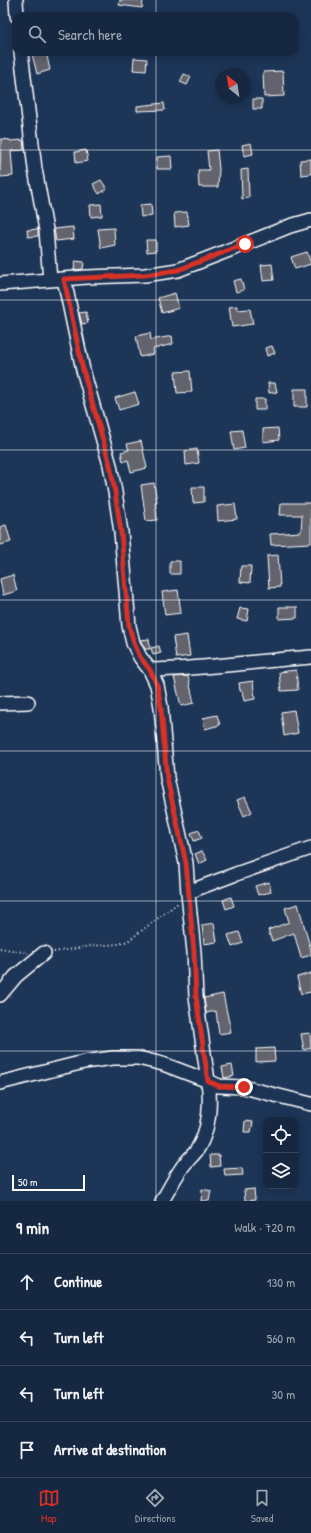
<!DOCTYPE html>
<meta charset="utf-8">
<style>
:root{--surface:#162841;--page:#1f3048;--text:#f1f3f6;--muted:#9ea6b1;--line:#35445a;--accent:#d93025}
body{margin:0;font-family:"Patrick Hand",sans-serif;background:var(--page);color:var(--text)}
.controls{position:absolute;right:12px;bottom:12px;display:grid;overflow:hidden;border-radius:8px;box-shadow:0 2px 10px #0003}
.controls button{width:36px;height:36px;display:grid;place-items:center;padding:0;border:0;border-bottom:1px solid var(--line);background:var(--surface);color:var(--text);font:20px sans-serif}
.compass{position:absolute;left:215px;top:68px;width:36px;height:36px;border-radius:50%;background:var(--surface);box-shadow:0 2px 10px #0003;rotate:330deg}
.scale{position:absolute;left:12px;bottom:10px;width:73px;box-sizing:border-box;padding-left:4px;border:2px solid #fff;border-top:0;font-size:11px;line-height:14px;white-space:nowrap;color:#fff;-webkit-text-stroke:3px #1d3557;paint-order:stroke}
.stop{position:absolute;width:12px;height:12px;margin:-9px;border:3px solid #d93025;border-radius:50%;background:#fff}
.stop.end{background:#d93025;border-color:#fff;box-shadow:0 1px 4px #0008}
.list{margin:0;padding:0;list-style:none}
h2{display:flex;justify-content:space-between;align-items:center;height:52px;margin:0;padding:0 16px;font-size:17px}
h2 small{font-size:13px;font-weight:400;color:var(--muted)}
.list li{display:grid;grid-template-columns:26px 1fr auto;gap:12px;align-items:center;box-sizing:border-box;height:56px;padding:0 16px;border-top:1px solid var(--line)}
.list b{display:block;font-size:15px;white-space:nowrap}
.list em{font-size:13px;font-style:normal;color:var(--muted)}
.icon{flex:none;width:22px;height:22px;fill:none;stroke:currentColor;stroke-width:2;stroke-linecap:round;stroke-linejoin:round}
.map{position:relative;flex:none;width:311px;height:1201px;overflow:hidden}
.search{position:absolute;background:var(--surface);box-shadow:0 2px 10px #0003;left:12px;right:12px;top:12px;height:44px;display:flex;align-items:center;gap:10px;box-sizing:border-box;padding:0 14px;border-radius:12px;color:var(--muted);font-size:15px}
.sheet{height:276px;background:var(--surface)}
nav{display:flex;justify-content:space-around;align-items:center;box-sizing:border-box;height:56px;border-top:1px solid var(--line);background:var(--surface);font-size:11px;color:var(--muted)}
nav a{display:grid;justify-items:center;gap:2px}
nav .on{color:var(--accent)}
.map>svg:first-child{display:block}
.building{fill:#62636c;stroke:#fff}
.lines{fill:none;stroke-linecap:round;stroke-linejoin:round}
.minor-casing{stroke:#fff;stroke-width:16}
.path{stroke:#fff;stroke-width:2;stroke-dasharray:1 3;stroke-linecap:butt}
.minor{stroke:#1d3557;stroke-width:13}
.route{stroke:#d93025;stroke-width:5}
.grid{fill:none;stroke:#fff;stroke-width:1;stroke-opacity:0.55}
</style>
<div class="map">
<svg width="311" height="1201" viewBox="0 0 311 1201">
<rect width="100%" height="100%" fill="#1d3557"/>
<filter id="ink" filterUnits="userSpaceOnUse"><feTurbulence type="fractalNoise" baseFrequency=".025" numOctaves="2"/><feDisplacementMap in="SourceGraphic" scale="8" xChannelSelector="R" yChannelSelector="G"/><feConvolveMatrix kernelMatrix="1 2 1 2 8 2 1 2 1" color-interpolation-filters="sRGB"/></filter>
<g filter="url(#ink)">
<path class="building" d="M120,0H143L142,8L119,5Z
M42,52H46L50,70L37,74L32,54Z
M134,58L147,59L146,71L133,70Z
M283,71L284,96L264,97L263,72Z
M184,74L191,77L187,85L180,82Z
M253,99H262V109H253Z
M164,103L165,110L137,111V106Z
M1,139L10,140V141L23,140L24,150L11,151L13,176L0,177Z
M251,143L253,154L244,156L242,145Z
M86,150L88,161L76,163L75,152Z
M217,150L219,169L218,187H199L198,170H209L207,151Z
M171,156L172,169H157V157Z
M311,159V174L301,175L300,160Z
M248,169L249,198L242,199L241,170Z
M101,180L107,189L99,194L93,184Z
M101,204L102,216L91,217L90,205Z
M151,204L152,215L141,217L140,205Z
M187,212L189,225L175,227L174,213Z
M73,227L74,239L56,241L54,229Z
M114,228L115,245L101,248L98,229Z
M38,229V236L28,237L27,230Z
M146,240H156V251L147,252Z
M307,252L311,264L295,269L291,257Z
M75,261L84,262L83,269L74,270Z
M272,264L274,280L263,281L261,265Z
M241,279L244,290L236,292L233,281Z
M175,293L179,308L162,313L158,298Z
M237,306V310L250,309L253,324L232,327L229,307Z
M86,312L88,323L82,324L79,313Z
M150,333L151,340L172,336L173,344L153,349L154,354L140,357L136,336Z
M272,346L275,353L267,356L265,348Z
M190,371L192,392L177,393L175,372Z
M268,383H275L277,392L269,393Z
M294,389H307V407H294Z
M135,392L139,404L119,410L115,398Z
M255,399H265V410H255Z
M278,428L279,440L263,442V429Z
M242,430L245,448L234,450L231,431Z
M141,441L147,468L131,472L128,460L123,462L121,452L129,450L127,444Z
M197,449L199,463L186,465L185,451Z
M154,483L157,502H155L157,520L146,521L141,485Z
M192,487H204V502L193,503Z
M281,503H311V543L271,545L270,534L301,532L302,515H280Z
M235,504L237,519L218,521L217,506Z
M6,525L11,542L0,545V527Z
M278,555L280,587L269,588L267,556Z
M170,561H180V574H170Z
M241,566H251L250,583L240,582Z
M13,575L17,591L3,595L0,579Z
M178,590L181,613L165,615L162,592Z
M279,607H297V618L279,619Z
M240,608L249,609L247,621L237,619Z
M187,635L190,656L176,658L173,637Z
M149,639L150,649H145L140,640Z
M159,646L161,653L153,655L151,648Z
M296,670L298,690L281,691L279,672Z
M188,676L194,703L181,706L174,677Z
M253,681L255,699L244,701L242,691H240L239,683Z
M294,710L298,733L284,736L281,712Z
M217,715L220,725L205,729L203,718Z
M245,797L252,812L244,816L237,800Z
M199,830L202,838L194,841L191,833Z
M202,851L207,860L199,864L195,854Z
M269,882L271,892L258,895L255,886Z
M231,897L234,906L226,909L223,900Z
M298,904L311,950V955L301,958L294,933L272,941L268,930L289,922L285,908Z
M214,923L217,942L204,944L202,925Z
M239,932L243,943L232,947L228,935Z
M311,973V992L301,994L297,977Z
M223,994L231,1032L219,1034L216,1011L206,1013L204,998Z
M310,1033L311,1048L304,1050L301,1034Z
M274,1048L275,1061L256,1062V1049Z
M232,1065L234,1076L224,1078L222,1067Z
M245,1121L253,1122L251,1132H244Z
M210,1155H219L220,1166L211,1167Z
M242,1168L243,1175L225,1176L224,1169Z
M202,1189L211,1191L209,1201H201Z
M254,1189L255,1200L245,1201L244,1190Z"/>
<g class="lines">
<g class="minor-casing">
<path id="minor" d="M16,0L17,16
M21,52L35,169L46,230L50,280
M64,279L83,370L110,465L115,492L121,532L129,626L133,643L140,657L150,670L157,685L161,707L167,778L186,863L188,894
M0,284L87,277L145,275L178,270L245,244L290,226L311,220
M150,670C204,669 257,661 311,657
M0,703L28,702
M0,995L16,976L44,953
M0,1083L84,1062L113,1058H138L163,1064L208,1081L196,997L194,952L188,894L196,889L236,874L311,848
M162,1201C168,1191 174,1179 181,1169C185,1162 192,1157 197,1150C210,1129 211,1104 208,1081L219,1086L243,1087L311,1104"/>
</g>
<path class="path" d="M0,948L28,953
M54,952L91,946L119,944L128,941L178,903"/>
<use href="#minor" class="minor"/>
</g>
</g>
<g class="lines" filter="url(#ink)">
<path class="route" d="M244,1087L219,1086L208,1081L196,996L194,952L186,863L167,778L161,707L157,685L150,670L140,657L134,643L129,626L121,532L115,492L110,465L83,370L64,279L145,275L178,270L245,244"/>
</g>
<path class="grid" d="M156,0V16M156,52V1201M0,150H311M0,300H311M0,450H311M0,600H311M0,751H311M0,901H311M0,1051H311"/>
</svg>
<div class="controls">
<button><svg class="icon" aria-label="locate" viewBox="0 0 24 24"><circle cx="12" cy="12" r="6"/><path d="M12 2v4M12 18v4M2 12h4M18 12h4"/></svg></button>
<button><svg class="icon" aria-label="layers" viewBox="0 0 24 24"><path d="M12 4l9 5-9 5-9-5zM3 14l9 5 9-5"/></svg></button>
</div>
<svg class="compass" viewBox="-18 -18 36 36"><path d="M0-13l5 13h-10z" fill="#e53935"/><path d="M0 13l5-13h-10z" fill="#9ea6b1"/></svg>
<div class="scale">50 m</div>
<div class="stop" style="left:245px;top:244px"></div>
<div class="stop end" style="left:244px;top:1087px"></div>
<div class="search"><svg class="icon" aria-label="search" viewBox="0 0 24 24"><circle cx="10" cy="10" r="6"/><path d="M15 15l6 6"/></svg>Search here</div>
</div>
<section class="sheet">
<h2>9 min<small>Walk · 720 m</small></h2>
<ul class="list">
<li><svg class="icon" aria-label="ahead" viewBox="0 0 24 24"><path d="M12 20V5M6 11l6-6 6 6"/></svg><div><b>Continue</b></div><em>130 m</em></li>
<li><svg class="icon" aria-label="left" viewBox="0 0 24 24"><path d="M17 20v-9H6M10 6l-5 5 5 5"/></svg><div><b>Turn left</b></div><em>560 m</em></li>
<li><svg class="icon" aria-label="left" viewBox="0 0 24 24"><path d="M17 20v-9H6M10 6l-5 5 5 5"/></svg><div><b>Turn left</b></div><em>30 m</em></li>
<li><svg class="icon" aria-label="arrive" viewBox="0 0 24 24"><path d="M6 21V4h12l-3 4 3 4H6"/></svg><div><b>Arrive at destination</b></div></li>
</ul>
</section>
<nav>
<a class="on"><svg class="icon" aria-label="map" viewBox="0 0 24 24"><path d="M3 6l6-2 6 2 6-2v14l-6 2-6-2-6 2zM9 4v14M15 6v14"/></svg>Map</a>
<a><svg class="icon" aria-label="directions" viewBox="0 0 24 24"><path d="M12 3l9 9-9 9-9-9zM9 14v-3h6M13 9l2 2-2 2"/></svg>Directions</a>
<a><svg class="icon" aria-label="saved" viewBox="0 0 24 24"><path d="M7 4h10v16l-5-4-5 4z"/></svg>Saved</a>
</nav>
